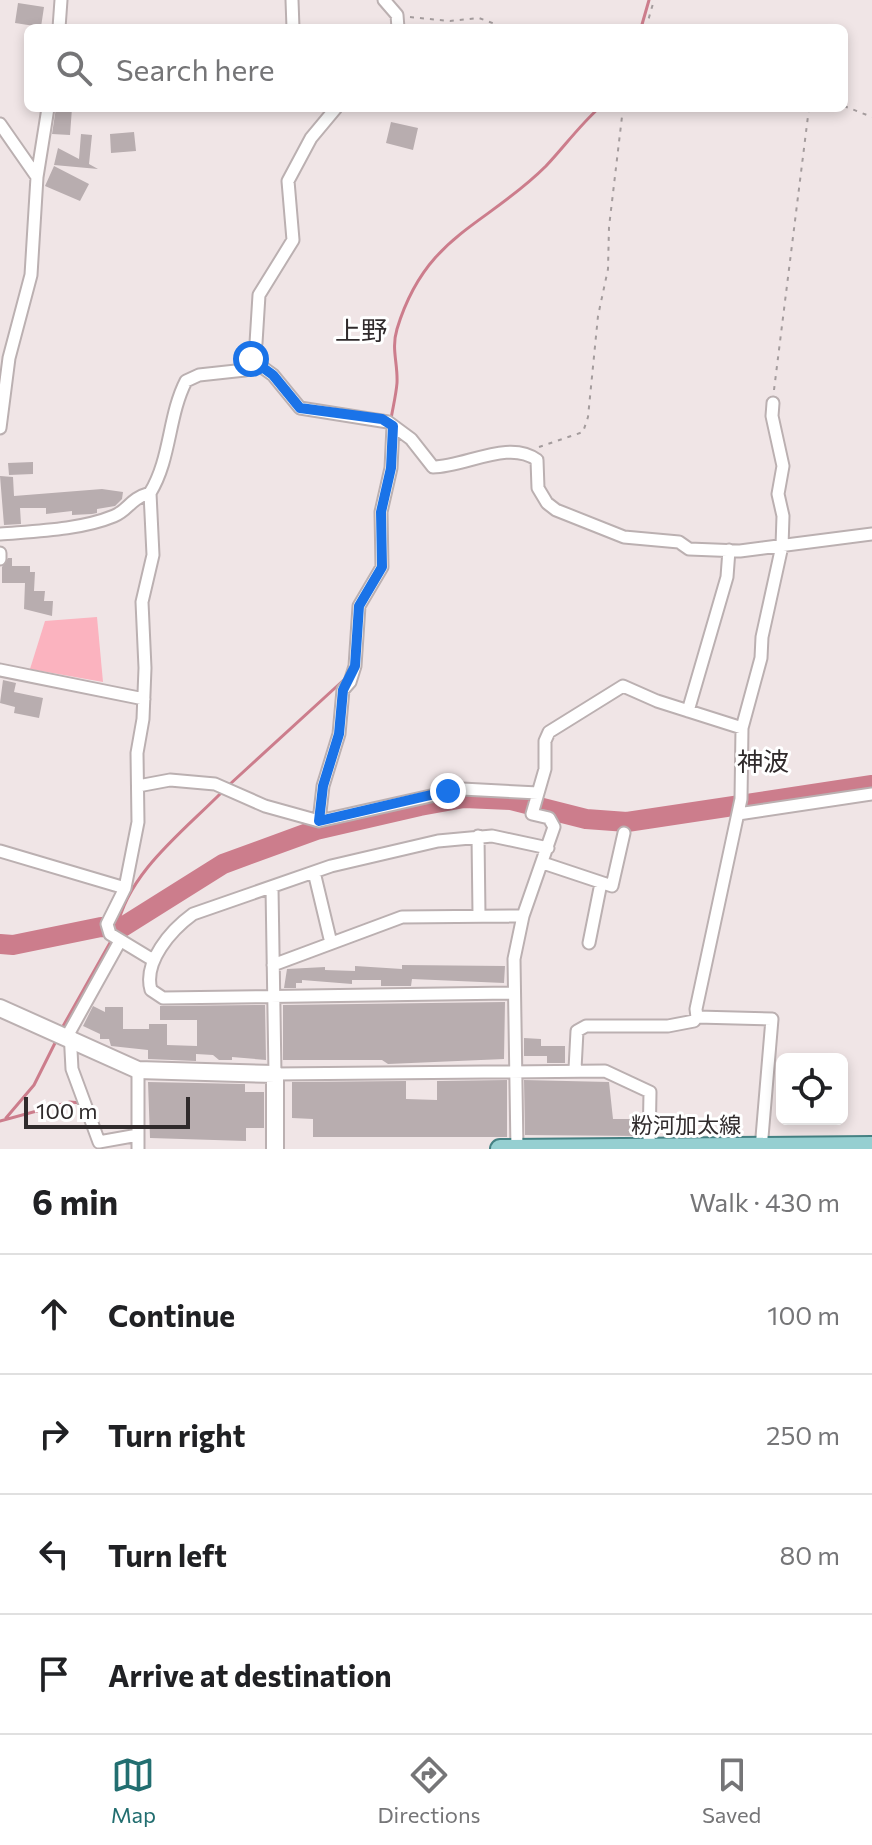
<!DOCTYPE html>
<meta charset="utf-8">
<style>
:root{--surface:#fff;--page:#f2f2f2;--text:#202124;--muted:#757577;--line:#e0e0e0;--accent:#226e70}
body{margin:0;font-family:Commissioner,"Noto Sans JP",sans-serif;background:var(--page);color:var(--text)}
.controls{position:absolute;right:24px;bottom:24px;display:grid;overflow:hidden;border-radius:12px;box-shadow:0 4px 12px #0003}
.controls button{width:72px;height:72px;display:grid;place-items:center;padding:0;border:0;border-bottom:2px solid var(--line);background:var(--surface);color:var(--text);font:40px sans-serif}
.scale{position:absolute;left:24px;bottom:20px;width:166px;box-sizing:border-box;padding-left:8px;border:4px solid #302b2c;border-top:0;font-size:22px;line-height:28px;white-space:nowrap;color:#302b2c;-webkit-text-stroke:6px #fff;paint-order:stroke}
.stop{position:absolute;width:24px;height:24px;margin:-18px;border:6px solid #1a73e8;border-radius:50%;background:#fff}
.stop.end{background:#1a73e8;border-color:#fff;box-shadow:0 2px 8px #0008}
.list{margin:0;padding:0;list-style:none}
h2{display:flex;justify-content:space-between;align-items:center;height:104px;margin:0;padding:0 32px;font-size:34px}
h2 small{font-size:26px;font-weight:400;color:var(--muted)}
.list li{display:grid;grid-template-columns:52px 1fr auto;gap:24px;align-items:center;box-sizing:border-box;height:120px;padding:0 32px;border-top:2px solid var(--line)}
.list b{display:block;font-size:30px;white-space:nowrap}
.list em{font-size:26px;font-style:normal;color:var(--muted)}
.icon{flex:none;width:44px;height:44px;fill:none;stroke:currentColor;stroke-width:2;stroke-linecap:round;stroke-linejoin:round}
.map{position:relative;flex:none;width:872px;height:1149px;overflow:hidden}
.search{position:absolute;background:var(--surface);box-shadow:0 4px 12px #0003;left:24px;right:24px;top:24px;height:88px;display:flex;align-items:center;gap:20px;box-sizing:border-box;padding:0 28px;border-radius:12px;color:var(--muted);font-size:30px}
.sheet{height:584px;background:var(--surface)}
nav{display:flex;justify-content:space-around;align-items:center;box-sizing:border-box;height:112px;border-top:2px solid var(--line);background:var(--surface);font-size:22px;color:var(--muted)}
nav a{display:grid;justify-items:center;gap:4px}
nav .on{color:var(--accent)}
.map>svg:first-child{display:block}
.green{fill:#fbb3bf}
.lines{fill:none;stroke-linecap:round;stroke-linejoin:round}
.stream{stroke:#cc7d8c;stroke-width:3}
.river{stroke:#cc7d8c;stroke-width:20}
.building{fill:#b8adaf}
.street-casing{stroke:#bbb0b1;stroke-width:15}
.secondary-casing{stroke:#bbb0b1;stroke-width:20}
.primary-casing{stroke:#458183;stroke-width:22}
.path{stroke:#a49c9d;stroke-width:2;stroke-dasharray:4 6;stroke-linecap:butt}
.street{stroke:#fff;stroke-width:11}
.secondary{stroke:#fff;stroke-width:16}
.primary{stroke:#96cfd1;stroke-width:18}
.route{stroke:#1a73e8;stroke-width:10}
.labels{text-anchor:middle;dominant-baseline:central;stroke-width:6;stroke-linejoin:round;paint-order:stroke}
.street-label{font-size:22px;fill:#302b2c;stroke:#fff}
.quarter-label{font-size:26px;fill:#302b2c;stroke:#fff}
</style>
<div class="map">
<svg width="872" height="1149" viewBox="0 0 872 1149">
<rect width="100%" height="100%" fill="#f0e5e6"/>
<path class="green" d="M97,617L103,682L30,669L45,621Z"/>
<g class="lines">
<path class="stream" d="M641,28L649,0
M391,419C393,407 396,395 397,383C398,363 391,349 397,329C426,234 485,227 546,166C564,147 579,126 599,108
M352,631L354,610
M229,785L347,677
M117,928C128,872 185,830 223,791
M62,1028L111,941
M6,1118L34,1085L57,1039
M0,1121L70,1102L81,1103"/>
<path class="river" d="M0,944L13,945L101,927L121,928L223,864L316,830L420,806L464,798L511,800L586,819L627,822L872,785"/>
</g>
<path class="building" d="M18,3L44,7L41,27L15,23Z
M56,108H72L70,135L52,134Z
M391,122L418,128L413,150L386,143Z
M134,132L136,151L111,153L110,134Z
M81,134L92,135L89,164L98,169L54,165L58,148L79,159Z
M54,166L89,184L80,201L45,186Z
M33,462V474L9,475L8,463Z
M0,476L13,477L14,496L102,489L123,492L122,499L115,506L97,509V513L92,514L72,515V511L46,514V508H20L21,524L4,525Z
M8,558H12V566H30V572H35L34,591H45L44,601H53L52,616L24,609L25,583H2V567Z
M3,680L16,683L14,692L43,698L39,718L14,713L15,707L0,703Z
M402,965L505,966L504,983L412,979L411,986H381V980H352V984L302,980V983H296V988H284L287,969L325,967V970L355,971V966L402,969Z
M505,1002L504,1059L388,1064L382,1060H283V1005Z
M265,1005L266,1060L232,1057V1060H219L213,1055L196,1054V1061L148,1059V1050L111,1046L109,1039H100V1034L83,1026L93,1006L105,1012V1007H123V1029H149V1024H167V1045L197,1046V1020H160V1006Z
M524,1038L541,1039V1046H565V1063H547V1056H524Z
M507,1080V1137H313V1119L292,1118V1082L406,1081V1099L437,1100V1081Z
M524,1080L609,1082L613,1119H641V1136L525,1135Z
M148,1082L245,1084V1092H264V1128H246V1141L150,1138Z"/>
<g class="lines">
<g class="street-casing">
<path id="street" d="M292,0L293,28
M384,0L397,15L398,28
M59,28L61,0
M0,124L37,177
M251,359L273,375L300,408L388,422L411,439L433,467C465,467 509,439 537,460L538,488L547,503L556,510L624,537L679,542L689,549L740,551L872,534
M0,428L9,358L31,275L37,177L48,108
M150,493L153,555L142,602L145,668L143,719L137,753L138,822L125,888L107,924L110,934L153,960
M0,534C36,531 80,530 114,516C129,510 129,499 150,493C171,459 168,416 186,381L199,375L245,370L256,343L259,295L293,240L288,181L311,138L336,108
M0,553V559
M0,670L144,699
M688,711L727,577L729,550
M138,786L170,780L215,784L265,806L319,821L462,789L538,793
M738,814L872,794
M319,821L323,786L339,734L343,690L350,682L355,666L359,606L382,567L381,512L391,468L393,426
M478,836L479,915
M0,851L125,888
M543,863L612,886L624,833
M314,872L331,943
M272,888L275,1074L605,1071L650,1092L649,1148
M120,941L70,1031L72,1069L99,1142L138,1135
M589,943L601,883
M273,965L402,917L523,916
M513,993L163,998L151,990C143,962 171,930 193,914L331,866L438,841L492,836L548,848
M575,1069L577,1031L586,1026H668L694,1021L697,1017
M138,1070V1149
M517,1149L514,959L523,916L554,827L549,818L532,814L545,769V741L549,732L623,686L657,701L742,728
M761,1149L772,1019L697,1017L696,1009L741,799L742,728L761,658L762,637L782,546L783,516L778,494L783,466L772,416L773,403"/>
</g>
<g class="secondary-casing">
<path id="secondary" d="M0,1008L138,1070L275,1074V1149"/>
</g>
<g class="primary-casing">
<path id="primary" d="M500,1149L872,1146"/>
</g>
<path class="path" d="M410,17L450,21L479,18L506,28
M646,28L654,0
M844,106L872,117
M774,390L809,108
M539,447L583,432L588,417L598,316L608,269L609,227L623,108"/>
<use href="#street" class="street"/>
<use href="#secondary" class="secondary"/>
<use href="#primary" class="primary"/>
</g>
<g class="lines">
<path class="route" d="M251,359L273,375L300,408L382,419L393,426L391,468L381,512L382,567L359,606L355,666L343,690L339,734L323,786L319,821L448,791"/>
</g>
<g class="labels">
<g class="street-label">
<text x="686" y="1124">粉河加太線</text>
</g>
<g class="quarter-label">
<text x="361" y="329">上野</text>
<text x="763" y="760">神波</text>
</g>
</g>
</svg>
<div class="controls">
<button><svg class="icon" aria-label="locate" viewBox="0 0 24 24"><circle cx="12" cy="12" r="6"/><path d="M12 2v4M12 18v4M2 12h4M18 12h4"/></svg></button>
</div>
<div class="scale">100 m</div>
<div class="stop" style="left:251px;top:359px"></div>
<div class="stop end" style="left:448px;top:791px"></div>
<div class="search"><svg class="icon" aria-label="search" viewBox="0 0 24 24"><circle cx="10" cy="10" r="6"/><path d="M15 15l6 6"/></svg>Search here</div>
</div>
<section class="sheet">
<h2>6 min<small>Walk · 430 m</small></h2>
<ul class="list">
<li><svg class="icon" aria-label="ahead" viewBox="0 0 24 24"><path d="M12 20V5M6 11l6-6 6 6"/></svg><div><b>Continue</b></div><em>100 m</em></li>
<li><svg class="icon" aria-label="right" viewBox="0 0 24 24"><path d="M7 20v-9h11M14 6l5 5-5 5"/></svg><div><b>Turn right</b></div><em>250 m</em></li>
<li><svg class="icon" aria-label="left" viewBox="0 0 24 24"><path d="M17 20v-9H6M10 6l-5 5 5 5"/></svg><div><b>Turn left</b></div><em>80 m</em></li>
<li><svg class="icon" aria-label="arrive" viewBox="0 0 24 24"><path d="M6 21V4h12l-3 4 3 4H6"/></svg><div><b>Arrive at destination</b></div></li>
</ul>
</section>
<nav>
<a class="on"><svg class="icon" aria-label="map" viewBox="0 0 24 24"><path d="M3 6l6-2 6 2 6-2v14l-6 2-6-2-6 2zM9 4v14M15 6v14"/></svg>Map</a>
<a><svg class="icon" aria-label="directions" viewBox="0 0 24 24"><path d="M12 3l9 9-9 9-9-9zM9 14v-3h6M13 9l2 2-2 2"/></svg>Directions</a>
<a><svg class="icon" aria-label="saved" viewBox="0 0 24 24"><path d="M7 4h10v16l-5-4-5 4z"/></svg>Saved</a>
</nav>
